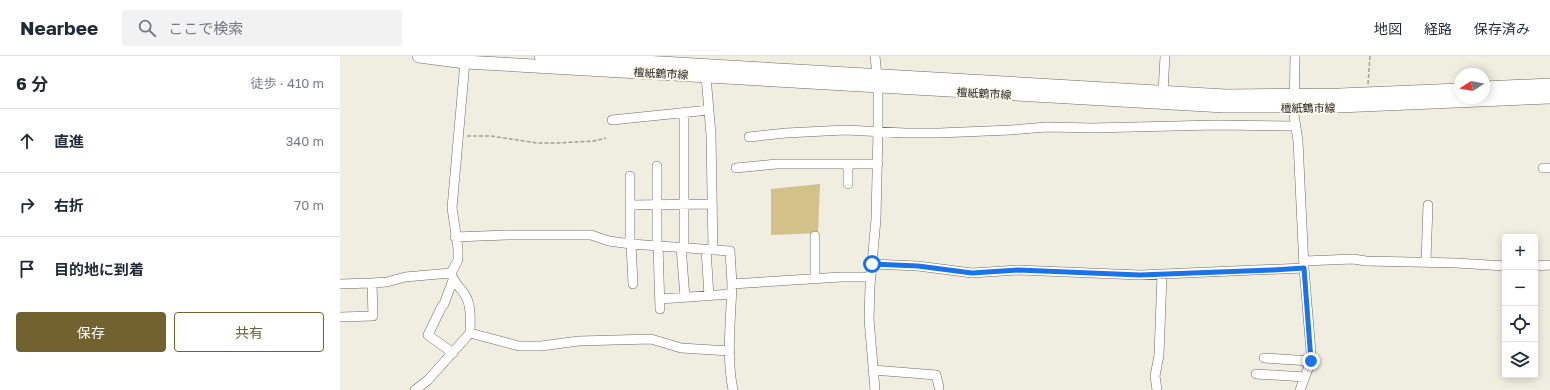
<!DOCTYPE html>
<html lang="ja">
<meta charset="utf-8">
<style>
:root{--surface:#fff;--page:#f2f2f3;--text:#1f2937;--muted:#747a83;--line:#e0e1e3;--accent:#716230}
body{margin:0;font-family:"Golos Text","Noto Sans JP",sans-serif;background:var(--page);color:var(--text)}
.controls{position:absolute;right:12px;bottom:12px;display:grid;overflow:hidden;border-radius:4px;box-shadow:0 2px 10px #0003}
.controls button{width:36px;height:36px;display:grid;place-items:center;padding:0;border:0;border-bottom:1px solid var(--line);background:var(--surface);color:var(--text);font:20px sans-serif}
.compass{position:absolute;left:1114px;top:12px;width:36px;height:36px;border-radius:50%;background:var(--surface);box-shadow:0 2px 10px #0003;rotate:259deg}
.stop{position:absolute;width:12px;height:12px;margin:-9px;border:3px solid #1a73e8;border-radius:50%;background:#fff}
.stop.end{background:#1a73e8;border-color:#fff;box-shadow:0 1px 4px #0008}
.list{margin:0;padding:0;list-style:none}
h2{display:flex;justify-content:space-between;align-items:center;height:52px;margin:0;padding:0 16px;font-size:17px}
h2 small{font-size:13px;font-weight:400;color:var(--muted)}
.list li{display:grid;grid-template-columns:26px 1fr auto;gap:12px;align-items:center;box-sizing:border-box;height:64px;padding:0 16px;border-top:1px solid var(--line)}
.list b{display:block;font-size:15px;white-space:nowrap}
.list em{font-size:13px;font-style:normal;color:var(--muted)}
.actions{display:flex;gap:8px;padding:12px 16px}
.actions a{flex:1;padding:9px 0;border:1px solid var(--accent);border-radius:4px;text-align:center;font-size:14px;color:var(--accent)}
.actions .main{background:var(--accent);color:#fff}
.icon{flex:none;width:22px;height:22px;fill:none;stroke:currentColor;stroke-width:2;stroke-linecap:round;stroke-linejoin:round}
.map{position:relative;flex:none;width:1210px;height:334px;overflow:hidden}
header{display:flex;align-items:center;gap:24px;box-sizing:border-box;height:56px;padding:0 20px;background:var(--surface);border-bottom:1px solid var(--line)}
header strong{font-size:19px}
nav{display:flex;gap:22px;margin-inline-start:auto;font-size:14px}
.search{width:280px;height:36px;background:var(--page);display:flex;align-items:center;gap:10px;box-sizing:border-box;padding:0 14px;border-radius:4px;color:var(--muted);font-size:15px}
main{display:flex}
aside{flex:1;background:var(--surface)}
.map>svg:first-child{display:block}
.green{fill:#d2c188}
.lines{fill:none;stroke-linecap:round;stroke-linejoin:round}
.street-casing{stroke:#6d6a60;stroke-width:10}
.secondary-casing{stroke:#6d6a60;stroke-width:14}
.path{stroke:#a2a097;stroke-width:1.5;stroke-dasharray:4 2;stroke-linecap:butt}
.street{stroke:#fff;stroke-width:9}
.secondary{stroke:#fff;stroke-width:13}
.route{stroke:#1a73e8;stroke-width:5}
.labels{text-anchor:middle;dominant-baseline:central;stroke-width:4;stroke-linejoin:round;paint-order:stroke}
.street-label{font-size:11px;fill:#22201c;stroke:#fefaef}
</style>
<header>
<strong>Nearbee</strong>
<div class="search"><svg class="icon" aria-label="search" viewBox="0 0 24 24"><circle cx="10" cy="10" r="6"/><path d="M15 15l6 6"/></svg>ここで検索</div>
<nav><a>地図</a><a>経路</a><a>保存済み</a></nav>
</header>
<main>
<aside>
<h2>6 分<small>徒歩 · 410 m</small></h2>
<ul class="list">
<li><svg class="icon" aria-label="ahead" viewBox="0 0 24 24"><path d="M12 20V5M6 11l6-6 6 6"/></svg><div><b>直進</b></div><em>340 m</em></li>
<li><svg class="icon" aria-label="right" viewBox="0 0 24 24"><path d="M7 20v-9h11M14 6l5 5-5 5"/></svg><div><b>右折</b></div><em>70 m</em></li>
<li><svg class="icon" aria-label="arrive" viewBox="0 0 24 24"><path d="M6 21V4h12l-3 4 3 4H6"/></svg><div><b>目的地に到着</b></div></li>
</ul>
<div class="actions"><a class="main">保存</a><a>共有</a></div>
</aside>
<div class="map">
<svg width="1210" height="334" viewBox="0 0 1210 334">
<rect width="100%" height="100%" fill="#f0ede1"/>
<path class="green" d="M480,128L478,177L431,179V133Z"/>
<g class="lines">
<g class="street-casing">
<path id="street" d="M955,0L954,59L958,85L964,212L971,296V305L960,334
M366,20L371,79L373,194
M823,36L825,0
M344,57V192
M272,64L369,54
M409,81L446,77L505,74L565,77H599L671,74L707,71L753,72L876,69L956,70
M317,110V190
M396,112L436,108H538
M1203,112H1210
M508,128V108
M290,149L372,148
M115,181L167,179H251L269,185L291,188L390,195L392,228
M290,188V120
M291,188L293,228
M318,190L320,253
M341,191L345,241
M366,193L369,240
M964,205L1013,203L1026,205L1116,207L1165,210
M1086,206L1088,149
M532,208L578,210L632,217L678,214L800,219L964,212
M1195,210L1210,209
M475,222V180
M113,224L104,248L101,252L88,279L113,297
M0,228L32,227L47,226L65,221L111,217
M320,243L391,238
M0,261L33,260L32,227
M130,277L179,290H201L239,285L311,283L341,292L390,295
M924,302L971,305
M533,314L596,319L599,331
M916,318L965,321
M75,334L88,324L130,277C130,265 132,250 125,239C120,231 114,227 111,217L118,204V192L112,152L125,6
M393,334C386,299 391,263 392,228L501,221H531
M535,334L529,263L530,230L536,163L538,75V30L535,0
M817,334L815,320L819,299L822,219"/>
</g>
<g class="secondary-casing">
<path id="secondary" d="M79,0L125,6L884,50H999L1210,41
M201,0L886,40L1000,39L1120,34
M1144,32L1210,29"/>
</g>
<path class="path" d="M1028,28L1030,0
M127,80H151L197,87H216L254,85L266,82"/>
<use href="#street" class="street"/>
<use href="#secondary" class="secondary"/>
</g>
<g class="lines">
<path class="route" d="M532,208L578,210L632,217L678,214L800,219L933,214L964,212L971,305"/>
</g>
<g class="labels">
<g class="street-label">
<text transform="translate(321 17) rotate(3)">檀紙鶴市線</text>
<text transform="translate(644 37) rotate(3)">檀紙鶴市線</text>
<text x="968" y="51">檀紙鶴市線</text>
</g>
</g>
</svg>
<div class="controls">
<button>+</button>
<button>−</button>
<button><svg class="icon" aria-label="locate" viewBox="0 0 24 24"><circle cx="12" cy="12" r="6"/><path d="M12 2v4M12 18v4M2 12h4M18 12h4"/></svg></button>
<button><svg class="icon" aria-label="layers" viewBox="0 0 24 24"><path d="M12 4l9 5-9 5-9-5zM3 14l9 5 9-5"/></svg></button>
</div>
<svg class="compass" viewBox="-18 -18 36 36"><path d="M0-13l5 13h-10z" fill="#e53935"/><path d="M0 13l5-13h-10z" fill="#747a83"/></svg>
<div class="stop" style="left:532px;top:208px"></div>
<div class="stop end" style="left:971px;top:305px"></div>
</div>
</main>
